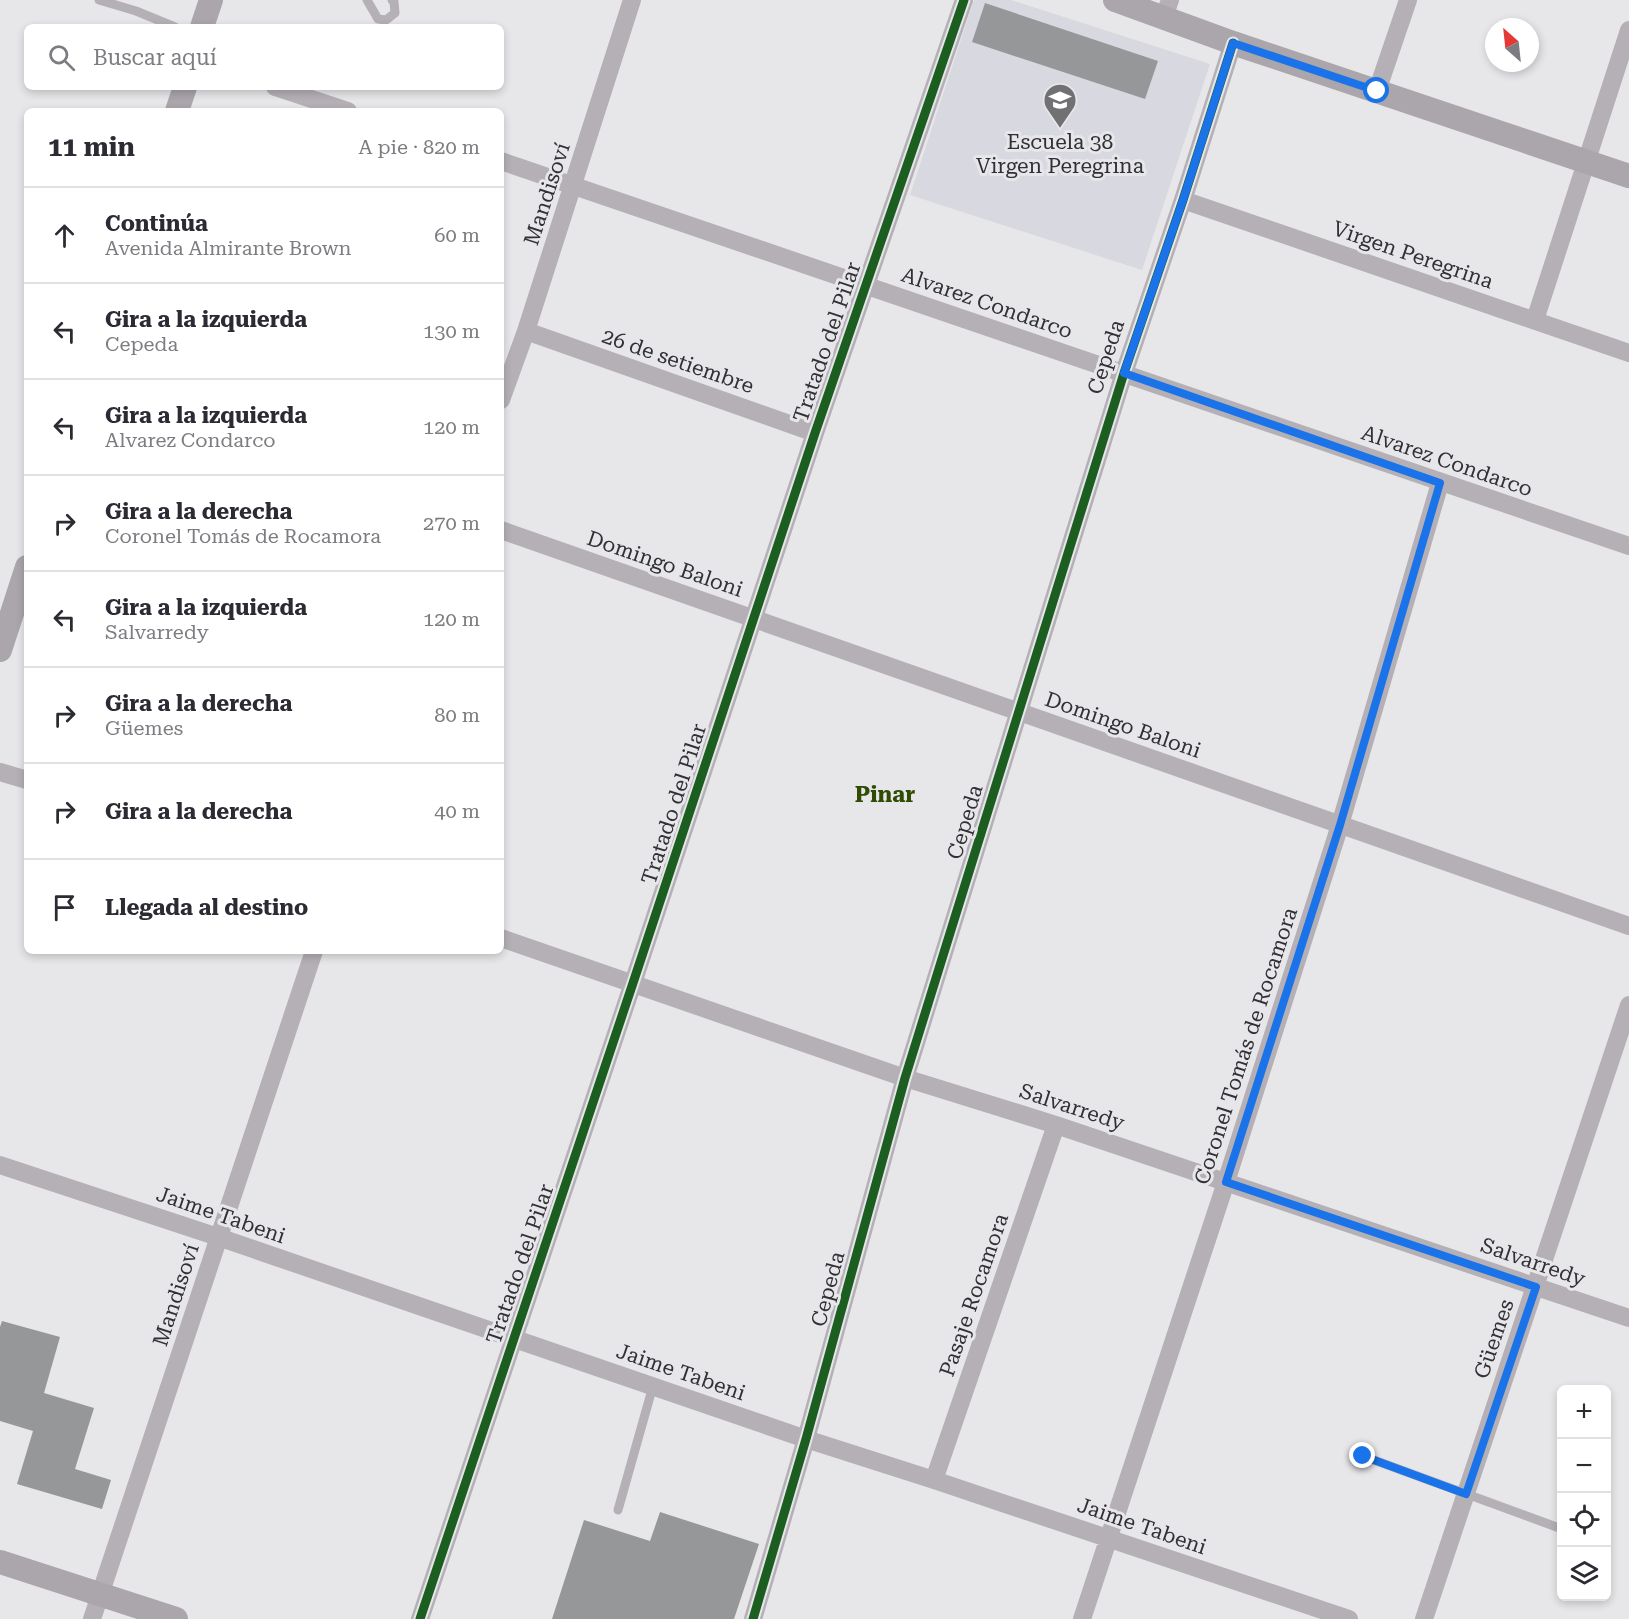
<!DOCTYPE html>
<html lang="es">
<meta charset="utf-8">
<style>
:root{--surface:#fff;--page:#f7f7f7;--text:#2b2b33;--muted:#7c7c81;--line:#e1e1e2}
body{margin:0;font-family:"Roboto Serif",serif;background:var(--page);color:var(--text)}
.controls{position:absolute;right:18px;bottom:18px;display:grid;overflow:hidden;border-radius:9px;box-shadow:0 3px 9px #0003}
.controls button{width:54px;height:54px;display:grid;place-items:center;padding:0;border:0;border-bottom:2px solid var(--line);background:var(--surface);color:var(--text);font:30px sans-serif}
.compass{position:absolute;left:1485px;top:18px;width:54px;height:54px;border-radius:50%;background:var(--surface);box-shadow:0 3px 9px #0003;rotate:333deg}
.stop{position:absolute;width:18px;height:18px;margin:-14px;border:4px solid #1a73e8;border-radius:50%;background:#fff}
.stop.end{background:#1a73e8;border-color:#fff;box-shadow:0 2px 6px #0008}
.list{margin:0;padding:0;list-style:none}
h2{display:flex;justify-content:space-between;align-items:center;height:78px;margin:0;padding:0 24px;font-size:26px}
h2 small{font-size:20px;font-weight:400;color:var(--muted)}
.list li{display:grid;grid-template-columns:39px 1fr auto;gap:18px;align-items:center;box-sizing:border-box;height:96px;padding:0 24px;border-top:2px solid var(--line)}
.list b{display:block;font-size:22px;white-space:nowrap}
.list p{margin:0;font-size:20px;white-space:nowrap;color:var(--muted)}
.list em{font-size:20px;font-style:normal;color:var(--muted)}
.icon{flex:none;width:33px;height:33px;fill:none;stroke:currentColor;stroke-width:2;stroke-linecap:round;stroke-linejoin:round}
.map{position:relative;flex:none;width:1629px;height:1619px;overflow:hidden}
.search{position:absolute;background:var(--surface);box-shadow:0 3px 9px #0003;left:24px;top:24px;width:480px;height:66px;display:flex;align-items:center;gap:15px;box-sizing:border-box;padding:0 21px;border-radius:9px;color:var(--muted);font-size:22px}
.panel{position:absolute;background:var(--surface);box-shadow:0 3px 9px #0003;left:24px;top:108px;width:480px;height:846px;border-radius:9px}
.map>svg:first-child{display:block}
.built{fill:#d8d8e0}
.building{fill:#969799}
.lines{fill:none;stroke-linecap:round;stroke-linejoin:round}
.lane{stroke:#b5b0b5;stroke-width:9}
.street{stroke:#b5b0b5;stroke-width:18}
.secondary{stroke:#aba5ac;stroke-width:24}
.cycleway-casing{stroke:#e6e6eb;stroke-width:13}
.cycleway{stroke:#1b5e20;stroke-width:9}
.route{stroke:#1a73e8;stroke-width:8}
.labels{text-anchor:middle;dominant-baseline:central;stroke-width:6;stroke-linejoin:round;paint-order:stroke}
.poi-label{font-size:21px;fill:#313133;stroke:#e6e6eb}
.street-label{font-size:21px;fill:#313133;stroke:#e6e6eb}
.neighbourhood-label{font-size:22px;font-weight:bold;fill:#304c02;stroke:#e6e6eb}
</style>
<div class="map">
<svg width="1629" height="1619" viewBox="0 0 1629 1619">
<rect width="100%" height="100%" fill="#e7e7ea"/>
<path class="built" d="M974,0H1011L1210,64L1142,270L910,195Z"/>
<path class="building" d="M985,3L1158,61L1145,99L972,42Z
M2,1321L60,1337L44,1393L94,1408L75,1469L111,1480L102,1509L17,1484L33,1431L0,1421V1327Z
M660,1512L759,1544L734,1619H552L584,1520L650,1541Z"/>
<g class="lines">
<path class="lane" d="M99,0L136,11L175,27
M367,0L378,19L386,20L395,13L394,2L392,0
M1363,1456L1562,1529
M618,1510L653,1386"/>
<path class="street" d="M1164,17L1170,0
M275,87L348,111
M1377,91L1408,0
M501,161C878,286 1252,421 1629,546
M1183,200L1629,353
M1535,320L1629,30
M526,331L815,433
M501,400L526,331L632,0
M501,530L1629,926
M0,772L27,780
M501,938L905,1078L1056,1125L1629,1318
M0,1165L218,1237L806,1439L934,1480L1349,1619
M934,1480L1056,1125
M92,1619L314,951
M420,1619L633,983L815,433L964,0
M753,1619L806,1439L905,1078L1124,373L1183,200L1233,43
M1082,1619L1226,1182L1340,825L1440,483
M1424,1619L1629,1005"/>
<path class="secondary" d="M1115,0L1233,43L1629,176
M202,27L211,0
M177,111L185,87
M0,650L27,567
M0,1562L176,1619"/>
<g class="cycleway-casing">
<path id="cycleway" d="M420,1619L633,983L815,433L964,0
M753,1619L806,1439L905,1078L1124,373L1183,200L1233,43"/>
</g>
<use href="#cycleway" class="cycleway"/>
</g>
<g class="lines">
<path class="route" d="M1363,1456L1466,1494L1536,1287L1226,1182L1340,825L1440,483L1124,373L1183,200L1233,43L1377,91"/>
</g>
<defs>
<g id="school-pin" transform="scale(1.725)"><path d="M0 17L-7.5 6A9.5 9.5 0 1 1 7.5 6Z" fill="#717173" stroke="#e6e6eb"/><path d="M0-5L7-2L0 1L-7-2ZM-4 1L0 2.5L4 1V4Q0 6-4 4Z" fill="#fff"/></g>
</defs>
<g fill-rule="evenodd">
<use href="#school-pin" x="1060" y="100"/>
</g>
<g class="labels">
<g class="poi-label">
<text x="1060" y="142">Escuela 38<tspan x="1060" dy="24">Virgen Peregrina</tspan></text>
</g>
<g class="street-label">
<text transform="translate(547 194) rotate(-72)">Mandisoví</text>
<text transform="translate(1413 255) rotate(19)">Virgen Peregrina</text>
<text transform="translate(987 303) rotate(19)">Alvarez Condarco</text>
<text transform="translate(827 342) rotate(-71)">Tratado del Pilar</text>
<text transform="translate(1106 357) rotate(-72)">Cepeda</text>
<text transform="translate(678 361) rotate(19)">26 de setiembre</text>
<text transform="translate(1447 461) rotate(19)">Alvarez Condarco</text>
<text transform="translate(665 564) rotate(19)">Domingo Baloni</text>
<text transform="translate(1123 725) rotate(19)">Domingo Baloni</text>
<text transform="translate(674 804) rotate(-72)">Tratado del Pilar</text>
<text transform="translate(965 822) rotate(-73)">Cepeda</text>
<text transform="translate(1246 1046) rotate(-72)">Coronel Tomás de Rocamora</text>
<text transform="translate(1072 1107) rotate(18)">Salvarredy</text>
<text transform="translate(221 1215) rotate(19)">Jaime Tabeni</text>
<text transform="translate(1533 1262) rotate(19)">Salvarredy</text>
<text transform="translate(520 1264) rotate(-71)">Tratado del Pilar</text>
<text transform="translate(828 1289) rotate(-75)">Cepeda</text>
<text transform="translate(176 1295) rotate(-72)">Mandisoví</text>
<text transform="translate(974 1295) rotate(-71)">Pasaje Rocamora</text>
<text transform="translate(1494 1339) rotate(-71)">Güemes</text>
<text transform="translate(681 1372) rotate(19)">Jaime Tabeni</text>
<text transform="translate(1142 1526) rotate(19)">Jaime Tabeni</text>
</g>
<g class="neighbourhood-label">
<text x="885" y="794">Pinar</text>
</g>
</g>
</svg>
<div class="controls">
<button>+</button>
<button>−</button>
<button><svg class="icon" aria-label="locate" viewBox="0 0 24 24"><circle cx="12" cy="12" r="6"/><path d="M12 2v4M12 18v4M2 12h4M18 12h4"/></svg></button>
<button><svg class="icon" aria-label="layers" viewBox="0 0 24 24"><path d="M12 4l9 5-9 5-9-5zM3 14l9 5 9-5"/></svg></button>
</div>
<svg class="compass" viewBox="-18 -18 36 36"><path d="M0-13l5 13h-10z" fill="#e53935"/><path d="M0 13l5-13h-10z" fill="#7c7c81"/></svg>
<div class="stop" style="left:1377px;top:91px"></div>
<div class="stop end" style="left:1363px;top:1456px"></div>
<div class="search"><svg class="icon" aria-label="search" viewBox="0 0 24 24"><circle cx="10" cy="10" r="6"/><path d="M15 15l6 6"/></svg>Buscar aquí</div>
<section class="panel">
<h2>11 min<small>A pie · 820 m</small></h2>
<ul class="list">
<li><svg class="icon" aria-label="ahead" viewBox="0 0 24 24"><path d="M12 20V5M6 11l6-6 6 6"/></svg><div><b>Continúa</b><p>Avenida Almirante Brown</p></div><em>60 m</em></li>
<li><svg class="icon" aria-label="left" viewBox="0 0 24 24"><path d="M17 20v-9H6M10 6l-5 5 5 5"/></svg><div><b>Gira a la izquierda</b><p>Cepeda</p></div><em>130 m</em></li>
<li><svg class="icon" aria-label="left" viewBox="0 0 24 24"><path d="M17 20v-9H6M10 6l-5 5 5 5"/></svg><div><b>Gira a la izquierda</b><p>Alvarez Condarco</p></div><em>120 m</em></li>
<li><svg class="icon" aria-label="right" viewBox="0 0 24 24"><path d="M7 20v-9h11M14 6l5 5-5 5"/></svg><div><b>Gira a la derecha</b><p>Coronel Tomás de Rocamora</p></div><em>270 m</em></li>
<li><svg class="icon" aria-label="left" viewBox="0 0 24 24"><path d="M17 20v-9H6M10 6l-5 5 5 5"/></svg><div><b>Gira a la izquierda</b><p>Salvarredy</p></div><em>120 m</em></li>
<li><svg class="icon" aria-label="right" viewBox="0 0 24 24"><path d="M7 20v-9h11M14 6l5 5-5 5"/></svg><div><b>Gira a la derecha</b><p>Güemes</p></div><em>80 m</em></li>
<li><svg class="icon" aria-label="right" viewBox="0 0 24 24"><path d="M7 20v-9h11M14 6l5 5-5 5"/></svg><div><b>Gira a la derecha</b></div><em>40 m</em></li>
<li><svg class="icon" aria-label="arrive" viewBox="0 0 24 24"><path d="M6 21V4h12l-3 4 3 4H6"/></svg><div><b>Llegada al destino</b></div></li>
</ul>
</section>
</div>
